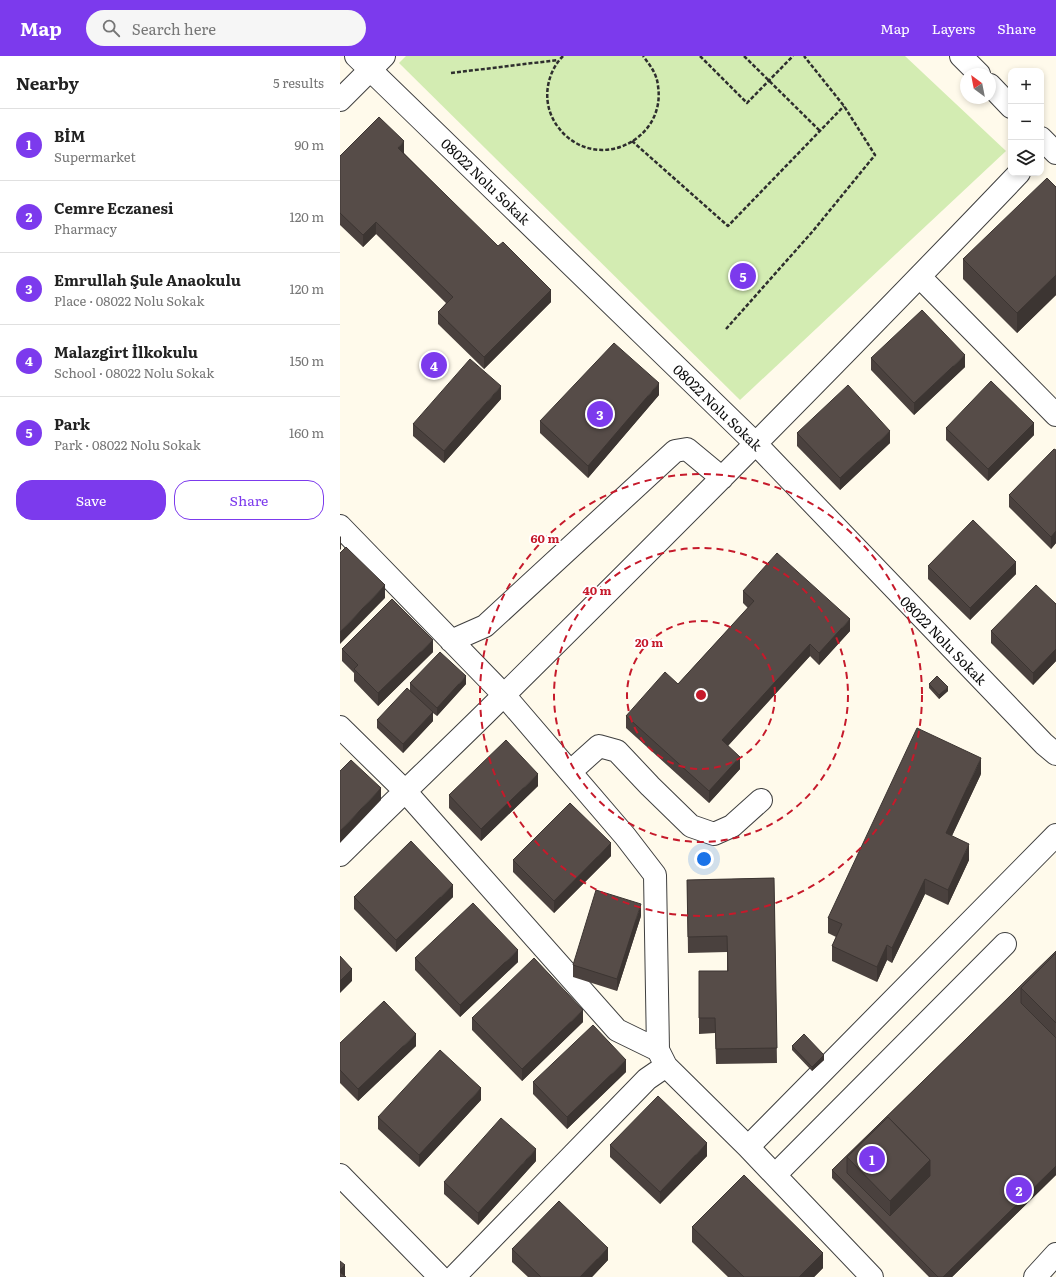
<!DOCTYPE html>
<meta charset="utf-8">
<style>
:root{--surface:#fff;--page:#f6f6f6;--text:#222;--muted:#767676;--line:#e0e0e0;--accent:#7c3aed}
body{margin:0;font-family:Literata,serif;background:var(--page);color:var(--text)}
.controls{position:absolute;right:12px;top:12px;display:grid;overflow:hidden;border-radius:8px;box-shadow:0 2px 6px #0003}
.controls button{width:36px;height:36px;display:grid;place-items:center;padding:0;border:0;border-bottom:1px solid var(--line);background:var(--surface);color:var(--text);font:20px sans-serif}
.compass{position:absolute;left:620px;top:12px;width:36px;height:36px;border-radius:50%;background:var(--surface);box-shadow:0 2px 6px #0003;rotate:328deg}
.you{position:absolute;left:364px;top:803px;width:14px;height:14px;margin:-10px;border:3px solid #fff;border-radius:50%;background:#1a73e8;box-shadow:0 0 0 6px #1a73e833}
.badge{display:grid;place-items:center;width:26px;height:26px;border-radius:50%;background:var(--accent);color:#fff;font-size:13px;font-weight:700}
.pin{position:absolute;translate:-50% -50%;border:2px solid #fff;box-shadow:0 1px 4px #0006}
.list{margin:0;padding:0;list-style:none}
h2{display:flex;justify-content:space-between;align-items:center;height:52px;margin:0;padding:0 16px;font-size:17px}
h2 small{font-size:13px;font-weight:400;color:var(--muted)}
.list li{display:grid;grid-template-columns:26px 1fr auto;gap:12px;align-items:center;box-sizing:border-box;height:72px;padding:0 16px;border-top:1px solid var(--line)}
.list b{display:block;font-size:15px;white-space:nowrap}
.list p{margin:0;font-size:13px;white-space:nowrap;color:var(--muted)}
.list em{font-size:13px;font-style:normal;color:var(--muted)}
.actions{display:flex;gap:8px;padding:12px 16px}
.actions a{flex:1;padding:9px 0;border:1px solid var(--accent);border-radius:16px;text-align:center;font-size:14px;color:var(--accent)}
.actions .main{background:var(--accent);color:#fff}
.icon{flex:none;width:22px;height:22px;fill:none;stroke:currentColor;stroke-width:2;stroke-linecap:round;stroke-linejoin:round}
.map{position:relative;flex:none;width:716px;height:1221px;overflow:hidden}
header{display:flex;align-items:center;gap:24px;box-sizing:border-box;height:56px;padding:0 20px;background:var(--accent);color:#fff}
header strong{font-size:19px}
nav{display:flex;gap:22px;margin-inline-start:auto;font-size:14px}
.search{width:280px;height:36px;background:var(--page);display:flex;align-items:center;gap:10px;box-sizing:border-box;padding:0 14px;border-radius:22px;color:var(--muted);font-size:15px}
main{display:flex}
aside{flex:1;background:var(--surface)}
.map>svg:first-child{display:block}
.green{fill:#d3ecb2}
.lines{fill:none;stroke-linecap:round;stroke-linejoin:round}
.minor-casing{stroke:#3f3f3f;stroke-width:24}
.path{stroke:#2e2e2e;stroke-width:2.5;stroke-dasharray:4 2;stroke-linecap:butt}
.minor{stroke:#fff;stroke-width:22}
.wall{fill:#4a413e}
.shaded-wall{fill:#3c3532}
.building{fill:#564c48;stroke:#3c3532;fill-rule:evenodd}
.ring{fill:none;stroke:#c61a2b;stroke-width:2;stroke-dasharray:7 5}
.labels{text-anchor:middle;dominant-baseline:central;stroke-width:4;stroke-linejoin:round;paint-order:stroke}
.street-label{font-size:14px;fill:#0c0c0c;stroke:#fff}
.centre{fill:#c61a2b;stroke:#fff;stroke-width:2}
.ring-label{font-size:12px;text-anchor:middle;font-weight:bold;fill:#c61a2b;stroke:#fff;stroke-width:4;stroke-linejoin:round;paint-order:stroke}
</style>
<header>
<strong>Map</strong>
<div class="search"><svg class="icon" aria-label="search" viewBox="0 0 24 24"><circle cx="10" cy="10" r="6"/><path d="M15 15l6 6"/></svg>Search here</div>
<nav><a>Map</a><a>Layers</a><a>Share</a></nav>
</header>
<main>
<aside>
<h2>Nearby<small>5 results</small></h2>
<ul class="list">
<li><span class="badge">1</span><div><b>BİM</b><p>Supermarket</p></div><em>90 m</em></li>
<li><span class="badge">2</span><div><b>Cemre Eczanesi</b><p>Pharmacy</p></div><em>120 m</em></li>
<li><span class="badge">3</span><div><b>Emrullah Şule Anaokulu</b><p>Place · 08022 Nolu Sokak</p></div><em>120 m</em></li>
<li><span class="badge">4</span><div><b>Malazgirt İlkokulu</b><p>School · 08022 Nolu Sokak</p></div><em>150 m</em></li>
<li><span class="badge">5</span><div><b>Park</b><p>Park · 08022 Nolu Sokak</p></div><em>160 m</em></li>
</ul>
<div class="actions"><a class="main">Save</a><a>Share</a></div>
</aside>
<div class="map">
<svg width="716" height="1221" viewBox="0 0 716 1221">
<rect width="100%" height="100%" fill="#fffaeb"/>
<path class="green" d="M66,0H565L666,95L400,344L59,7Z"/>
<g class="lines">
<g class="minor-casing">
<path id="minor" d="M16,0L416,388L704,688L716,698
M621,0L639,18
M650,29L671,51
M0,44L44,0
M701,82L716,97
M580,221L716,359
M0,470L164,639L285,780L315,819L318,994L326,1010L408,1091L532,1221
M111,585L145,570L335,395L347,393L382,422
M0,671L65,735L277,974L318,994
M230,716L259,690L277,695L310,730L351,770L374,778L392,770L421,744
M0,799C55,744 111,692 166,637C339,466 511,293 679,117
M408,1091L716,779
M0,1119L100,1221
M435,1119L665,888
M114,1221L307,1023L326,1010
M695,1221L716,1198"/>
</g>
<path class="path" d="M223,0C211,12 205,31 208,48C210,60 216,70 225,79C264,115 326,81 318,30C317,18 310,9 303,0
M360,0L407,47L453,0
M404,0L480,75
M111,17L218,4
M292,85L388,170L504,50
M386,273L473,175L535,99L504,50L464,0"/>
<use href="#minor" class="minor"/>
</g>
<path class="wall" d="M64,97L211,246L144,313L98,268V256L106,247L36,178L23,191L0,169V100Z
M716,131V239L677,277L623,223V203Z
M531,302L625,311L574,359L531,314Z
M319,339L248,422L200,377V365Z
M161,343L104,407L73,380V368Z
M606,372L694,379L648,425L606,384Z
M457,377L550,387L500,434L457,390Z
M716,394V487L711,493L669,451V439Z
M588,510L676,518L630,564L588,523Z
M403,535L510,575L479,609L470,600L388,690L400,713L369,747L286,672V660L338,628L408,552L403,547Z
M716,548V605L693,629L651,587V575Z
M2,593L93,596L38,650L14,625V617L2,605Z
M70,627L126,628L97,660L93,657V665L63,697L37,672V664L70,635Z
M589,628L608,635L599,643L589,632Z
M641,718L612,780L629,804L608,849L585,838L552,907L547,904L537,926L492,905V890L496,881L488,877V862Z
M198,730L141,785L109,752V739Z
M271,800L214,857L173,816V804Z
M434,822L437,1007L376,1008L375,977L359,978V915H387V896L348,897L347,824Z
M14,841H113L56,896L14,853Z
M301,860L277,935L233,921V909Z
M716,895V1119L612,1221H589L492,1122V1114Z
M75,902L178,906L120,961L75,914Z
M132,962L243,966L182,1025L132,974Z
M0,987L76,990L18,1045L0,1027Z
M452,990L484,1004L472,1015L452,994Z
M286,1016L227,1073L193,1038V1026Z
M141,1044L79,1111L38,1073V1061Z
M270,1089L367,1100L320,1148L270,1101Z
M196,1105L138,1169L104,1138V1126Z
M352,1171L483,1212L474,1221H388L352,1186Z
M172,1193L268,1204L252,1221H188L172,1206Z"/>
<path class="shaded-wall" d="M64,85V97L58,104V92Z
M36,166V178L23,191V179Z
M716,219V239L677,277V257Z
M211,234V246L144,313V301Z
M625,299V311L574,359V347Z
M319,327V339L248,422V410Z
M161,330V343L104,407V395Z
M694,367V379L648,425V413Z
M550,375V387L500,434V422Z
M716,475V487L711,493V481Z
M1,480V493L0,494V481Z
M676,506V518L630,564V552Z
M45,529V542L0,588V576Z
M510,563V575L479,609V597Z
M93,584V596L38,650V637Z
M470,588V600L382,696V684Z
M716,593V605L693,629V617Z
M126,620V628L97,660V652Z
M608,631V635L599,643V639Z
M93,656V665L63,697V688Z
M400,701V713L369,747V735Z
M641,702V718L606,792V777Z
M198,718V730L141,785V773Z
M41,732V744L0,787V775Z
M271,787V800L214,857V845Z
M629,788V804L608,849V834Z
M585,823V838L552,907V892Z
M113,829V841L56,896V884Z
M301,848V860L277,935V923Z
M547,889V904L537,926V911Z
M178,894V906L120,961V949Z
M12,913V925L0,937V925Z
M243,954V966L182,1025V1013Z
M76,978V990L18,1045V1033Z
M484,999V1004L472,1015V1011Z
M286,1004V1016L227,1073V1061Z
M141,1032V1044L79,1111V1099Z
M367,1087V1100L320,1148V1136Z
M196,1093V1105L138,1169V1157Z
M590,1104V1128L550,1168V1145Z
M716,1110V1119L612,1221H603Z
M268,1192V1204L252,1221H240Z
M483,1197V1212L474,1221H459Z
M5,1209V1221H0V1214Z"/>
<path class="building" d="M39,61L64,85L58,92L158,190L163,186L211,234L144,301L98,256L113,241L36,166L23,179L0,157V100Z
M707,122L716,131V219L677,257L623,203Z
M582,254L625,299L574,347L531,302Z
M274,287L319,327L248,410L200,365Z
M130,303L161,330L104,395L73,368Z
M651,325L694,367L648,413L606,372Z
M508,329L550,375L500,422L457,377Z
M714,393L716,394V475L711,481L669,439Z
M633,464L676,506L630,552L588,510Z
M6,491L45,529L0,576V497Z
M437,497L510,563L479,597L470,588L382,684L400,701L369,735L286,660L325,616L338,628L414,545L403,535Z
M696,529L716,548V593L693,617L651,575Z
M52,543L93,584L38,637L14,613L18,609L2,593Z
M100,596L126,620L97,652L70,627Z
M597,620L608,631L599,639L589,628Z
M67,632L93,656L63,688L37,664Z
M577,672L641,702L606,777L629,788L608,834L585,823L552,892L547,889L537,911L492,890L502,868L488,862Z
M166,684L198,718L141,773L109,739Z
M11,704L41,732L0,775V715Z
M230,747L271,787L214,845L173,804Z
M71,785L113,829L56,884L14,841Z
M434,822L437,992L376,993L375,962H359V915H388L387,880L348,881L347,824Z
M256,834L301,848L277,923L233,909Z
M133,847L178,894L120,949L75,902Z
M716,895V897L681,932V947L716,982V1110L603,1221H598L492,1114ZM548,1061L590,1104V1120L550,1160L507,1117V1101Z
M716,897V967L681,932Z
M0,900L12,913L0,925Z
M194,902L243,954L182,1013L132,962Z
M44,945L76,978L18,1033L0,1014V987Z
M253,969L286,1004L227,1061L193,1026Z
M464,978L484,999L472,1011L452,990Z
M100,994L141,1032L79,1099L38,1061Z
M318,1040L367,1087L320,1136L270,1089Z
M548,1061L590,1104L550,1145L507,1101Z
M161,1062L196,1093L138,1157L104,1126Z
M404,1119L483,1197L459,1221H404L352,1171Z
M219,1145L268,1192L240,1221H201L172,1193Z
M0,1205L5,1209L0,1214Z
M0,1216L6,1221H0Z"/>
<g class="ring">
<circle cx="361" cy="639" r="74"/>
<circle cx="361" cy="639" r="147"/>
<circle cx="361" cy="639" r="221"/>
</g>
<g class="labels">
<g class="street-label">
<text transform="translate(146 125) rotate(44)">08022 Nolu Sokak</text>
<text transform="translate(378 351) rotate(44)">08022 Nolu Sokak</text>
<text transform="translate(604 584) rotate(46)">08022 Nolu Sokak</text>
</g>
</g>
<circle cx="361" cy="639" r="6" class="centre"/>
<g class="ring-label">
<text x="205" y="487">60 m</text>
<text x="257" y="539">40 m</text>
<text x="309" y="591">20 m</text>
</g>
</svg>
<div class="controls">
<button>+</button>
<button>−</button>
<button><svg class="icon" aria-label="layers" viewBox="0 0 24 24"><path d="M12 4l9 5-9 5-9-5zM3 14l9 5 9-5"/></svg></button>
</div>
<svg class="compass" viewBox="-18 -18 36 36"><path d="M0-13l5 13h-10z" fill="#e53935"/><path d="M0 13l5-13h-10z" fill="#767676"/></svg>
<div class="you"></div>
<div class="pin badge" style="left:532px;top:1103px">1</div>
<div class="pin badge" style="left:679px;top:1134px">2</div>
<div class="pin badge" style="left:260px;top:358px">3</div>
<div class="pin badge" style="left:94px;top:309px">4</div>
<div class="pin badge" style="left:403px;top:220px">5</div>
</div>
</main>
